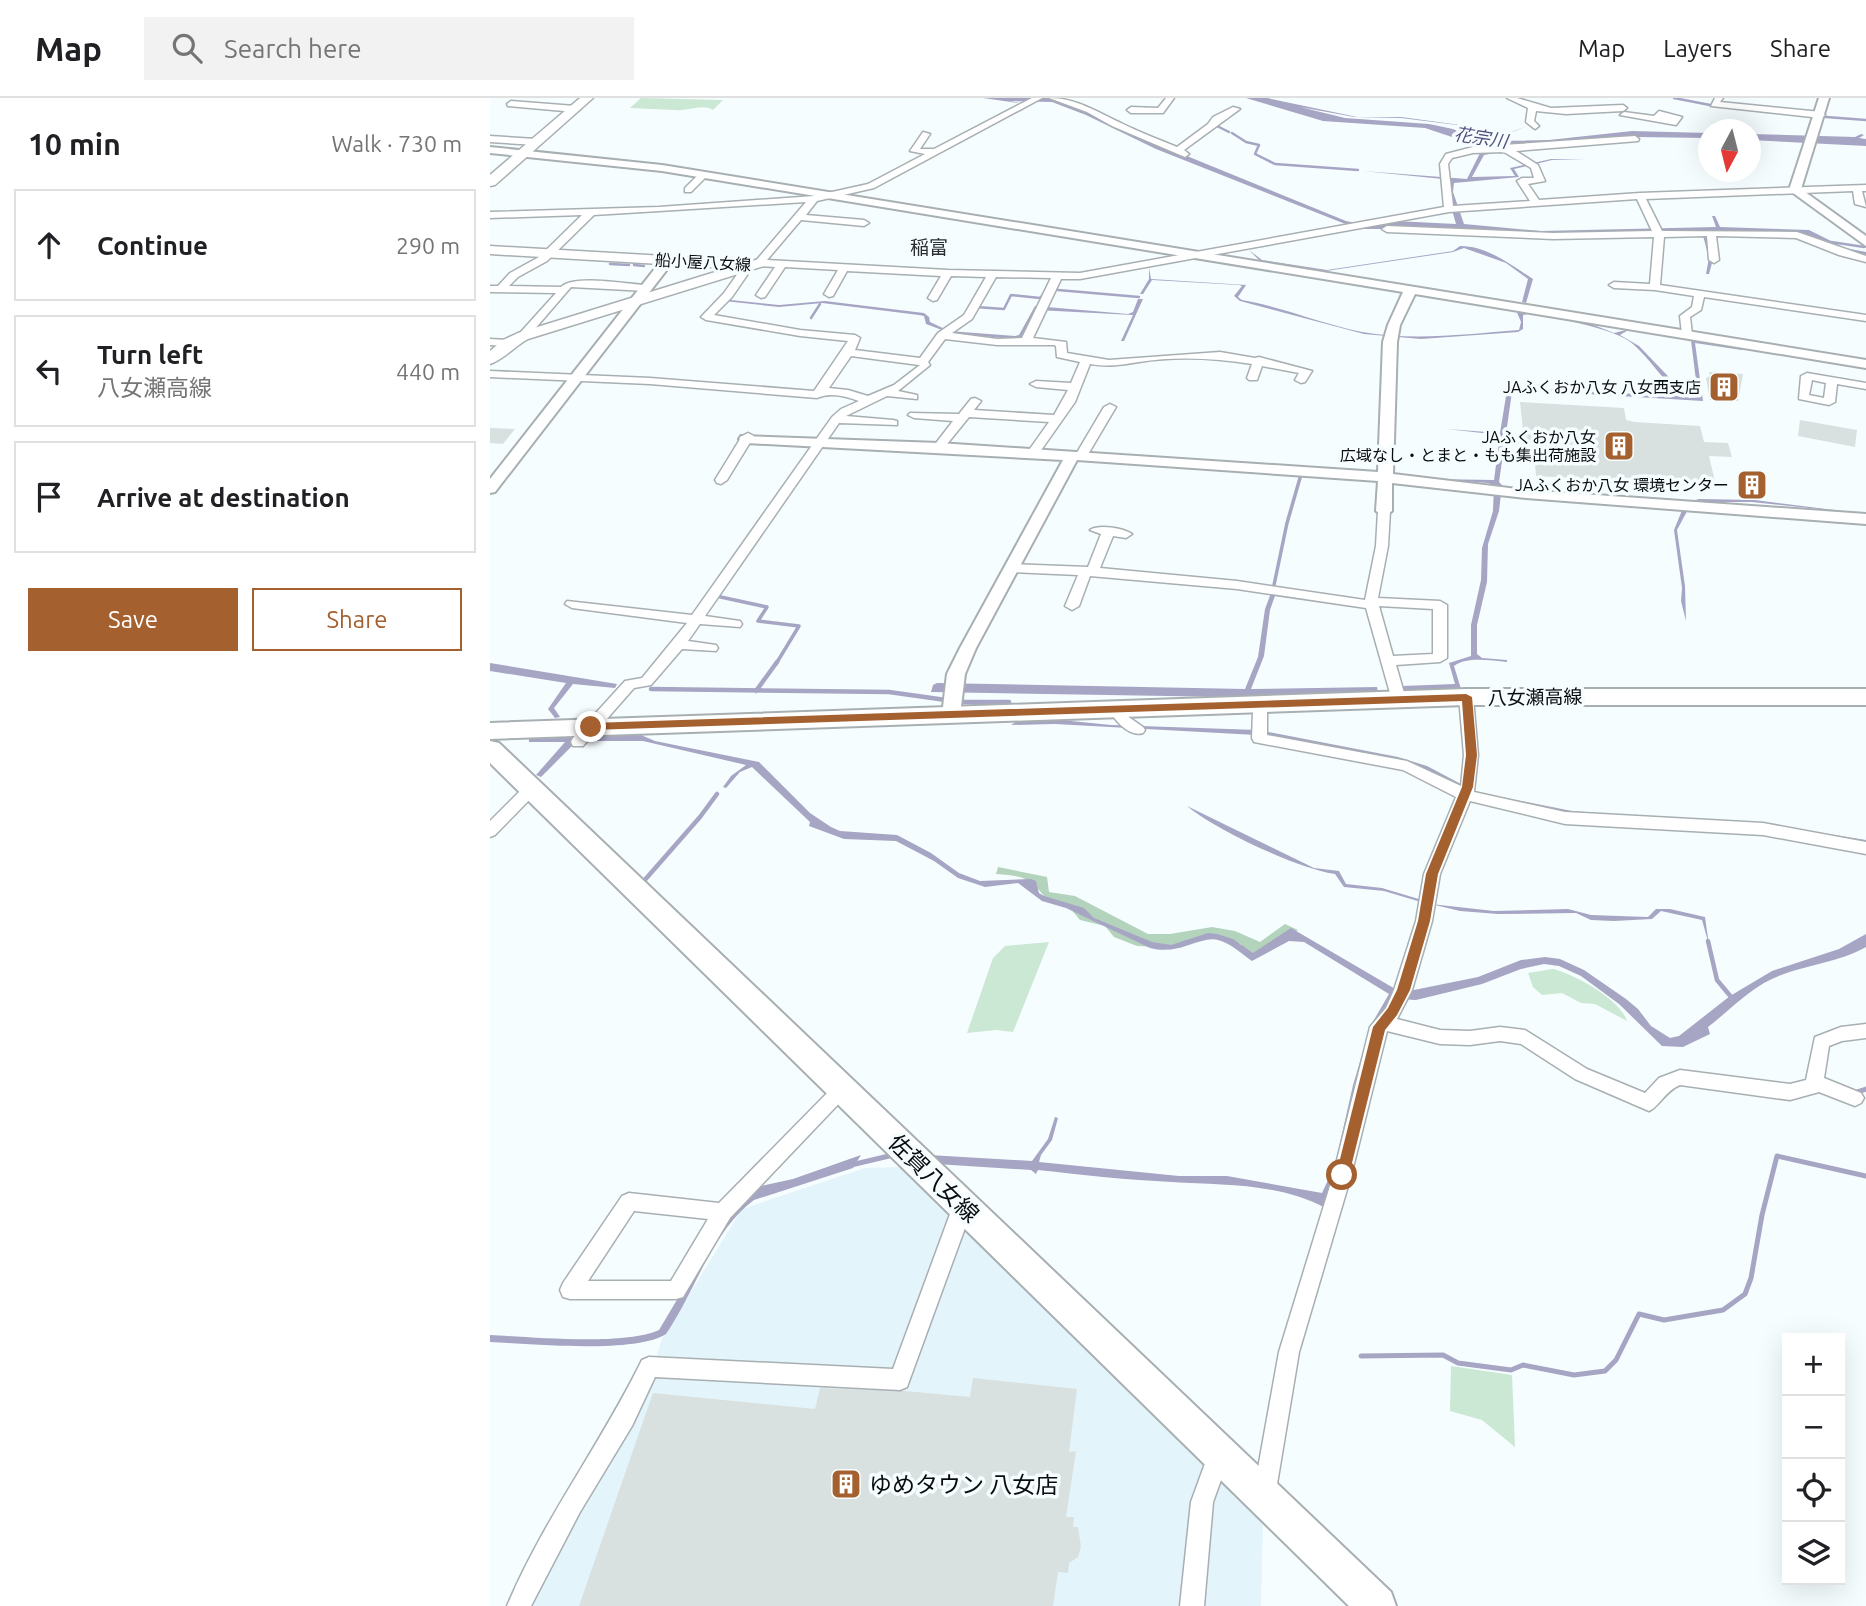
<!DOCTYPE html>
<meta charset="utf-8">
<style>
:root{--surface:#fff;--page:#f2f2f2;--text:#202124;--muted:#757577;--line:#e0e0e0;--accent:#a4612f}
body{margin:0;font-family:Ubuntu,"Noto Sans JP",sans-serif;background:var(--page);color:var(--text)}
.controls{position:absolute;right:21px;bottom:21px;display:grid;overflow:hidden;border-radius:0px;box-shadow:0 7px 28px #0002}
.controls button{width:63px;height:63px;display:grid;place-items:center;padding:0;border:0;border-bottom:2px solid var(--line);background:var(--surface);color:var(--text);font:35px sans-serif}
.compass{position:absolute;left:1208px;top:21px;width:63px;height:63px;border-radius:50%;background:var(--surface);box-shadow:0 7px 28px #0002;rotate:187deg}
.stop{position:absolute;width:21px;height:21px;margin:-16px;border:5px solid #a4612f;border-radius:50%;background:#fff}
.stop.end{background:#a4612f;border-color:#fff;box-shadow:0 2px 7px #0008}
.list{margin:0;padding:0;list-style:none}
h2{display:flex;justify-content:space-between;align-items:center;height:91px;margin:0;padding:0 28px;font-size:30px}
h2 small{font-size:23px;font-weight:400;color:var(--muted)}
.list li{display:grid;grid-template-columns:46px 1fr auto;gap:21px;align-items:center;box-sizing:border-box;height:112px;margin:0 14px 14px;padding:0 14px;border:2px solid var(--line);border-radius:0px}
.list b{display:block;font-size:26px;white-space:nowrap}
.list p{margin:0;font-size:23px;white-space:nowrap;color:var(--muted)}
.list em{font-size:23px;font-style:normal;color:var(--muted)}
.actions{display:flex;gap:14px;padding:21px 28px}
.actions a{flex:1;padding:16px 0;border:2px solid var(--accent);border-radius:0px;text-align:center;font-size:24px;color:var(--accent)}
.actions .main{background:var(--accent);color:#fff}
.icon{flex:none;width:38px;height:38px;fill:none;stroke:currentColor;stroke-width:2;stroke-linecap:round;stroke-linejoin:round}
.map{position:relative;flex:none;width:1376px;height:1508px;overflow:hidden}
header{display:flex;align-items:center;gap:42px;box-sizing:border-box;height:98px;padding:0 35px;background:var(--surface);border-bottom:2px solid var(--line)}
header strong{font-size:33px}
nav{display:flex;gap:38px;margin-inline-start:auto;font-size:24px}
.search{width:490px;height:63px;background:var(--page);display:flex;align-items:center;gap:18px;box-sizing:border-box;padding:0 24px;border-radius:0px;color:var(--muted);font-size:26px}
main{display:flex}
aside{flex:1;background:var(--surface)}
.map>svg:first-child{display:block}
.built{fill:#e3f4fa}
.green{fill:#cae8d3}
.forest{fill:#b3d3bd}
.water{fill:#a7a5c4}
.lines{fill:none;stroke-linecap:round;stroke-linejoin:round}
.stream-far3{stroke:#a7a5c4;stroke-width:2.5}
.stream-far2{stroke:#a7a5c4;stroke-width:3.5}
.stream-far1{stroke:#a7a5c4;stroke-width:4.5}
.stream{stroke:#a7a5c4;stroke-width:5}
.building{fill:#d8e1e0}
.minor-casing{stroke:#a8afb2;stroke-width:3}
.tertiary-casing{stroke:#a8afb2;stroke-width:4}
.secondary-casing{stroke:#a8afb2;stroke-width:3}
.primary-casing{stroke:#a8afb2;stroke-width:4}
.minor{fill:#fff;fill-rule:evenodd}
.tertiary{fill:#fff;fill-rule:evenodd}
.secondary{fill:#fff;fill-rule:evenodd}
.primary{fill:#fff;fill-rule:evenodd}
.route{fill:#a4612f}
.labels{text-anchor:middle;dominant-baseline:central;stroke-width:7;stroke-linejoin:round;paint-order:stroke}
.far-street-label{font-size:16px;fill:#090c0d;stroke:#f6fdff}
.far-poi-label{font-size:16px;fill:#090c0d;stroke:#f6fdff;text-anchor:end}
.far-water-label{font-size:18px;font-style:italic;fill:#544e7d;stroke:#f6fdff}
.far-quarter-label{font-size:19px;fill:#282e30;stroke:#f6fdff}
.street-label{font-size:19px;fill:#090c0d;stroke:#f6fdff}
.near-street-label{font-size:23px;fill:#090c0d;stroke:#f6fdff}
.near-poi-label{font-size:23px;fill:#090c0d;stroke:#f6fdff;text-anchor:start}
</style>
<header>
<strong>Map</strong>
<div class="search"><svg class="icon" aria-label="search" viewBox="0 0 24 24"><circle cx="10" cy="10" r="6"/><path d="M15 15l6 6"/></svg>Search here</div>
<nav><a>Map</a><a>Layers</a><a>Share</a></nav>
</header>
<main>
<aside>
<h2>10 min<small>Walk · 730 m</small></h2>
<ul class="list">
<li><svg class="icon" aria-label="ahead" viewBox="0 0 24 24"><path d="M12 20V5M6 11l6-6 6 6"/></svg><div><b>Continue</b></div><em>290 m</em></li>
<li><svg class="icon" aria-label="left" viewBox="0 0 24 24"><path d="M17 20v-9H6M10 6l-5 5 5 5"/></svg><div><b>Turn left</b><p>八女瀬高線</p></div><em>440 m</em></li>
<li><svg class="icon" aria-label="arrive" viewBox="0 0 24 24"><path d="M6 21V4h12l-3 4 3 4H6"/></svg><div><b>Arrive at destination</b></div></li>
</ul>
<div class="actions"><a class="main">Save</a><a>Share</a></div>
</aside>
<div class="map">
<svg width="1376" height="1508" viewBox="0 0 1376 1508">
<rect width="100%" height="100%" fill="#f6fdff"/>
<path class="built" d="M412,1069L773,1423L771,1508H35L159,1282L172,1241L252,1111L375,1070Z"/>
<path class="green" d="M151,0L233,2L223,12C212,5 197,14 184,12C169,11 155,11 140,10Z
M559,844L523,934L506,932L477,935L503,860L515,848Z
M1063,871C1084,876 1130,901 1137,923L1105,906L1091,905L1072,895L1052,897L1043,889L1038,875Z
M961,1268L1022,1277L1025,1349L992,1322L960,1313Z"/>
<path class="forest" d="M508,769L557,779L559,794L585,798L658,836H680L722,829L745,833L770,844L795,826L808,832L773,855L756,856L751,846L721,837L690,850L647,848L624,839L615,828L590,822L580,810L556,801C541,779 533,778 506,776Z"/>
<path class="water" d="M493,0H558L591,10L692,56L856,123L866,125L905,123L966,126L953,81L873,73L977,81L990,55L1009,49L968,41L935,30L833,23L756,0H777L867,19H911L1022,34L1039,27L1023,34L911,20L864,19L810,9L855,20L939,26L963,31L980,39L1012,43L1059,42L1142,33L1218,35V40L1147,39L1015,50L1005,55L994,57L982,79L1025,78L1020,70L1061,61L1095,62H1062L1024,71L1029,79L964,85L963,94L974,126L1051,133L1226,129L1222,118H1225L1230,129L1319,132L1355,150L1376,154V159L1330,145L1313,136L1217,134L1223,161L1219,176H1216L1219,160L1212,134L1081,136L976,131H868L666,51L596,17L562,4L520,3L535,6Z
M1261,36L1365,39L1371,36L1374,37L1369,40L1376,41V48L1261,42Z
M970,148C998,148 1021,167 1043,181L1036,205L1032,204L1038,181L1016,165L974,150L963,154L836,173L770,163L759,152L772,162L837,172L963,153Z
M659,170L661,181L756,187L748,199L752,202C793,209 832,226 872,234C924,243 977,236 1029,232L1031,224L1026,212L1091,222L1124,235L1140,231L1130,237L1149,248L1199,300L1208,299L1201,242L1253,250L1252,252L1205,245L1213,303L1028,292L1022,294L1009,384L1012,387L1009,413L998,446L997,484L987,527V556L992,560L1017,562V564C1001,563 978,558 964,568L971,591L914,593L912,588L965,586L959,565L981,558V527L991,482L992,450L1003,413L1004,388L998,385L942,381L1004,382L1010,337L957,331L1010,335L1017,292L1026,290L1192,298C1173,283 1161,262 1143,246C1127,231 1061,218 1038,216L1033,217V231L1028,234L931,241L874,236L750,203L744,198L752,188L749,187L662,182L653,196H650L659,181Z
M240,200L241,202L289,207L335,203L434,215L439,219L440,224L459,233L525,238L529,237L545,208L638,216L643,214L648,201H653L634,243H631L643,217L547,212L531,239L523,241L460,235L436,226L434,218L429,217L332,205L289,209L234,203Z
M1209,401L1265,402L1376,416L1262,404H1202L1187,432L1195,488L1196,523L1191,503L1192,490L1184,432L1195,405Z
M781,495H786L780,512L774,558L761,591L887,589L888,594L739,599L441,594L443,587L447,585L755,591L768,559L775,511Z
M0,565L127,586L125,590L83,586L64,610L70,619L65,620L58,611L76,585L0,573Z
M571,622L621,627L768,632L908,659L937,668L986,694L1082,713L1218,724H1262L1376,742V747L1102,720L982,697L918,665L766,637L565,626L521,627L527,623Z
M151,637L165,643L269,664L320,715L341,729L350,733L407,737L441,755L469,775L490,783L541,781L546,783L549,795L554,798L594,810L604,820L662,844L681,847L718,835L727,836L743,841L763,855L801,830L907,892L919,893L988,879L1031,862L1055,859L1070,861L1094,872L1136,901L1148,911L1161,928L1180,940L1189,938L1240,898L1282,873L1349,851L1376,836V849C1344,867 1306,867 1274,885C1254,897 1236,915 1218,929L1220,936L1193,949L1172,948L1129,906L1091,878L1069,868L1054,866L1031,871L992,886L926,902L907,901L835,1110C790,1085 732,1087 682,1084C638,1082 593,1077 548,1072L546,1076L541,1072L446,1066L439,1057L542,1063L558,1041L565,1019L568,1020L562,1042L551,1057L549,1064L689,1078H737L832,1095L845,1067L863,987L881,927L899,896L814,844L799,843L762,863C752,856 740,845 728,842C711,837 689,858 660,850L576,810L552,803L528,785L495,789L468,780L444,763L406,743L354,741L319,728L320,724L262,669L250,674L236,690L233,689L241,678L256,667L153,643H87L51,679L46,677L75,644H39V641Z
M697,708L824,770L849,773L856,786L892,790L932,802L931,804L894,793L854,789L845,776C808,771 724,731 697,708Z
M941,806L1004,813L1078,811L1101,817L1158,819L1166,811H1180L1215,819L1219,847L1212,822L1171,813L1162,821L1124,823L1101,822L1086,815L1008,816L970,813Z
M371,1057L363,1070L264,1102C222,1133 205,1194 176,1236C146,1256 39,1246 0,1244V1237C40,1239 135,1248 169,1232L235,1121L261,1090L303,1081Z"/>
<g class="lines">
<path class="stream-far3" d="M1184,0L1225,8
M1336,19L1376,22
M725,27L739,34
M742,35L756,44L769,47L765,56L785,66L868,72
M1341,144L1374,149
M209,158L257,161
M120,166L139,167
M144,167L154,168
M568,192L649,199
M486,209L514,211L521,197L550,200L554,196
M321,220L330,206"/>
<path class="stream-far2" d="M784,487L797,425L812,373
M226,498L277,509L268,523L309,528L286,566"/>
<path class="stream-far1" d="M161,591L399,594L456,602
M266,593L287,564
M469,604H519
M153,784L210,719L227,696
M1218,843L1227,882L1242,900"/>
<path class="stream" d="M1367,994L1376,991
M361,1067L399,1058
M871,1258L953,1257L968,1265L1021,1272L1033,1267L1084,1277L1115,1273L1126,1262L1149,1216L1174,1222L1233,1212L1255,1196L1261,1180L1272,1117L1287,1058L1376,1078"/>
</g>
<path class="building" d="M1219,274L1253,276L1248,303L1220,302L1216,280L1220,278Z
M1030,304L1134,310L1136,322L1145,324L1210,328L1214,344L1238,345L1242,359L1219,358L1226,388L1046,378L1043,344L1034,343Z
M1310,322L1367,332L1365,349L1308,338Z
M0,330L25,331L13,346L0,345Z
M1253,378L1272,382L1271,396L1252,392Z
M483,1280L587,1291L579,1354L586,1353L576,1419H584L583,1429H588L591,1449L588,1459L579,1465L578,1475L568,1474L563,1508H89L163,1295L325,1311L330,1290L415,1293L480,1299Z"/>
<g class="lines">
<g class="minor-casing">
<path id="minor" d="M542,0H552L384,90L327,103L316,117L374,122L379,125L374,128L311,122L277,162L458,172L590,175L954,109L950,66L956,56L983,49L1145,38L1149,41L1148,43L1026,53L1048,67L1055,83L1038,86L1049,102L1150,95L1376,87V93H1372L1376,109L1365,106L1363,93L1156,101L1172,133L1307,134L1376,158V164L1349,157L1306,140L1226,138L1229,162L1224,165L1219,162L1217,138L1174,139L1170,187L1376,217V223L1214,199L1211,212L1200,219L1202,236L1197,239L1192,236L1190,218L1202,209L1204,198L1165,192L1124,190L1119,187L1124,184L1160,186L1164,139L1063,141L897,134L892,131L897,128L1063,135L1162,133L1147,101L959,114L590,181H571L543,240L576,244L577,255L619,262L730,254L765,260L769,259L822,273L815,284L811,285L805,282L809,275L772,268L767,282H759L757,280L762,266C726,260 685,258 649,264C631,267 618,269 600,266L585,304L547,358L543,359L537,355L559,324L479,319L453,351L449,353L443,349L463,323L424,320L418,317L420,315L469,316L481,301L485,300L491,303L484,312L564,317L578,292L546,289L540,286L546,283L581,285L590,264L567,259L566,248L564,247H507L455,241L438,264L440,267L408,293L427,297V301L397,298L356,318L403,322L407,323V327L349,325L215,518L250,523L252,526L250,529L210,526L198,543L226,547L228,550L226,553L192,551L161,587L144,590L93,648H83L81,644L83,640L135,583L152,580L197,525L82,510L75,506L77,503L202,517L342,319L351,311L369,303C355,298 340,294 327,300L160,286L0,279V273L160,280L324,293L358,243L310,238L216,222L211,219L234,195L253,168L262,170L242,199L224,217L310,232L365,237L370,240L365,252L430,260L448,235L474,217L496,179L461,178L447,202L443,203L438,200L451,178L357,173L343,198L339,199L334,196L348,172L295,169L275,199L271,200L266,197L285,169L269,168L264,165L316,104L104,117L57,163L28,179L19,188L71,189C83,176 137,186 156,187L161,190L156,193L81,189L37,240L33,241L28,238L29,236L66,195L0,194V188H8L20,175L49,159L92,117L0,120V114L169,109L324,98L378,86L435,56L420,53L433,34L440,36L430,51H444ZM1014,54L1041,70L1044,80H1032L1027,83L1040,103L963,108L958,66L962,60L983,55ZM506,179L561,180L532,240L507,241L462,235L482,221ZM361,258L429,267H430L404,287L378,298L358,292L339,290Z
M559,0C586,0 607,14 631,25C649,34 668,41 687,49L718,26L723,19L743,9L750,11L694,52L699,56L695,59L622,28L597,14Z
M676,0H684L673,15H641L637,12L641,9L668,10Z
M1017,0H1027L1061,10L1133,7L1137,10L1133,13L1076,16L1046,13L1044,23L1049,28L1045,31L1036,24L1038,10Z
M1225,0H1233L1230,4L1331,14L1335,17L1331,20L1221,8Z
M21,3L85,8L89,11L85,14L18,8L17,6Z
M1169,13L1192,19L1186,27L1130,17L1134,14L1164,18Z
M0,38L46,41L50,44L46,47L0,44Z
M211,74L219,76L201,94H195V90Z
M0,241L18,242L23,245L18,248L0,247Z
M1317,275L1376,285V291L1347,286L1345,304L1339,307L1309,301L1311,278ZM1322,282L1336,285L1334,300L1319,297Z
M620,306L626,309L597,358L595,361H587L585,358L614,309Z
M258,335L264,338L237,382L231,386L227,385L225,382L252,338Z
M894,409L900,413L898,448L888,500L950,503L957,507V560L950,564L906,567L916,602L909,607L902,602L876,510L747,491L600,478L589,508L582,512L575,508L588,477L521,474L515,470L521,466L598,469L611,436L600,432C609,426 633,430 642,436L636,440L623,438L610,470L747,483L875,502L886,448L888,413ZM889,508L943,511V556L903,558Z
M976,594L983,599L988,657L984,694L1075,714L1273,725L1376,744V756L1273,737L1075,726L980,703L950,776L942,823L922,892L907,921L950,932L980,933L1010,929L1035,932L1097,971L1155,995L1169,980L1190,972L1300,986L1316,982L1325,939L1351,929L1376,926V940L1352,943L1339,948L1334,980L1371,995L1374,1000L1371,1005L1365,1008L1329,994L1300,1002L1190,987C1175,993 1169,1009 1159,1013L1085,981L1031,946L1010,943L980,947L950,946L897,933L861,1078L809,1254L785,1398L782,1406L774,1409L766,1406L763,1398L789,1254L843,1078L880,929L896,910L904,892L926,823L934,776L966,699L913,672L764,644L762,640L763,613L770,608L777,613V637L917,663L971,688L974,657L969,599Z
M630,613L653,629L655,632L653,635C642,639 629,627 623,618L625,615Z
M41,686L46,687L49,691L46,695L5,737L0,739V723L36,687Z
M352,983L358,986L361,991L358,996L240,1120L193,1199L186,1201H80L73,1199L70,1192L73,1185L132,1098L139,1095L229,1105L346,986ZM144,1113L218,1121L181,1183H98Z
M473,1099L480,1102L483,1108L417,1289L410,1292L165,1279L142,1328L90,1414L41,1508H17C53,1422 111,1346 152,1262L159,1259L403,1271L463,1108L466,1102Z
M729,1346L737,1349L740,1357L723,1404L714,1508H690L701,1404L721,1349Z"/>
</g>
<g class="tertiary-casing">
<path id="tertiary" d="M1329,0H1339L1311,91L1376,138V148L1299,92Z
M0,49L172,67L1376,262V270L925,196L910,227L907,244L903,376L1036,392L1376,416V426L1036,400L902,385V413L894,418L886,413L888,383L587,362L486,550L475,576L470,617L461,623L452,617L457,576L470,550L573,362L256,345L249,341L251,338L449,345L888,374L893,244L898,227L913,194L172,73L0,55Z
M178,158L184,162L182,165L5,394L0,395V381L174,159Z"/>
</g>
<g class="secondary-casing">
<path id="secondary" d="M90,0H103L5,87L0,88V77Z
M0,148L245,162L252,166L269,161L276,165L274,168L38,241C25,248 14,261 0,266V253L13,242L28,235L238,170L0,156Z"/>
</g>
<g class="primary-casing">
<path id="primary" d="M976,591H1376V607H976L0,641V625Z
M0,643L9,645L901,1494L906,1508H859L0,665Z"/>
</g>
<use href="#minor" class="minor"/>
<use href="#tertiary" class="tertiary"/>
<use href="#secondary" class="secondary"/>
<use href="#primary" class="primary"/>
</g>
<path class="route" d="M976,596L982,599L987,657L983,689L948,776L940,823L920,892L907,917L895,932L859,1077L852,1083L846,1077L883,929L898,910L907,892L928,823L936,776L972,689L976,657L972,603L101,632L96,629L101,625Z"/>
<defs>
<g id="building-square" transform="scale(1.575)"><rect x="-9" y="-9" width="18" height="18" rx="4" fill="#a4612f" stroke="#f6fdff"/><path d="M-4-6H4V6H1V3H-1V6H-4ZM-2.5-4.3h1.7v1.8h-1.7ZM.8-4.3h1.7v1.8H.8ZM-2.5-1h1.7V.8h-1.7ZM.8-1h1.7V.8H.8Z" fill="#fff"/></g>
</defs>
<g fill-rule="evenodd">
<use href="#building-square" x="1234" y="289"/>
<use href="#building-square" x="1129" y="348"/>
<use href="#building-square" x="1262" y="387"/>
<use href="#building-square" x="356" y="1386"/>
</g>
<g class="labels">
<g class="far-street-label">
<text transform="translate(213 164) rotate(3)">船小屋八女線</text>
</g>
<g class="far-poi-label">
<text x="1211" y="289">JAふくおか八女 八女西支店</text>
<text x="1106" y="339">JAふくおか八女<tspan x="1106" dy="18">広域なし・とまと・もも集出荷施設</tspan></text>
<text x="1239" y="387">JAふくおか八女 環境センター</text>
</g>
<g class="far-water-label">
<text transform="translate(991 39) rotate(9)">花宗川</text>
</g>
<g class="far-quarter-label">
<text x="439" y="149">稲富</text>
</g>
<g class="street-label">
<text transform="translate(1045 599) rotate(-1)">八女瀬高線</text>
</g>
<g class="near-street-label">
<text transform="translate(444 1080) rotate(44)">佐賀八女線</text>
</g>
<g class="near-poi-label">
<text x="379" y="1386">ゆめタウン 八女店</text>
</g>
</g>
</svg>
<div class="controls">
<button>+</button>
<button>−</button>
<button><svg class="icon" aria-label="locate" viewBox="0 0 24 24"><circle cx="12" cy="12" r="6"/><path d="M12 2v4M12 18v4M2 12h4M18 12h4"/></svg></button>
<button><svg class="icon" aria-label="layers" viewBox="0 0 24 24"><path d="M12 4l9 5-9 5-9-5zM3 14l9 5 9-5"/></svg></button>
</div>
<svg class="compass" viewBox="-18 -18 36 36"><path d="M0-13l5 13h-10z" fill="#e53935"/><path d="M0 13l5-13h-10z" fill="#757577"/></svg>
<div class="stop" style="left:852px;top:1077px"></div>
<div class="stop end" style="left:101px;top:629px"></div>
</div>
</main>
